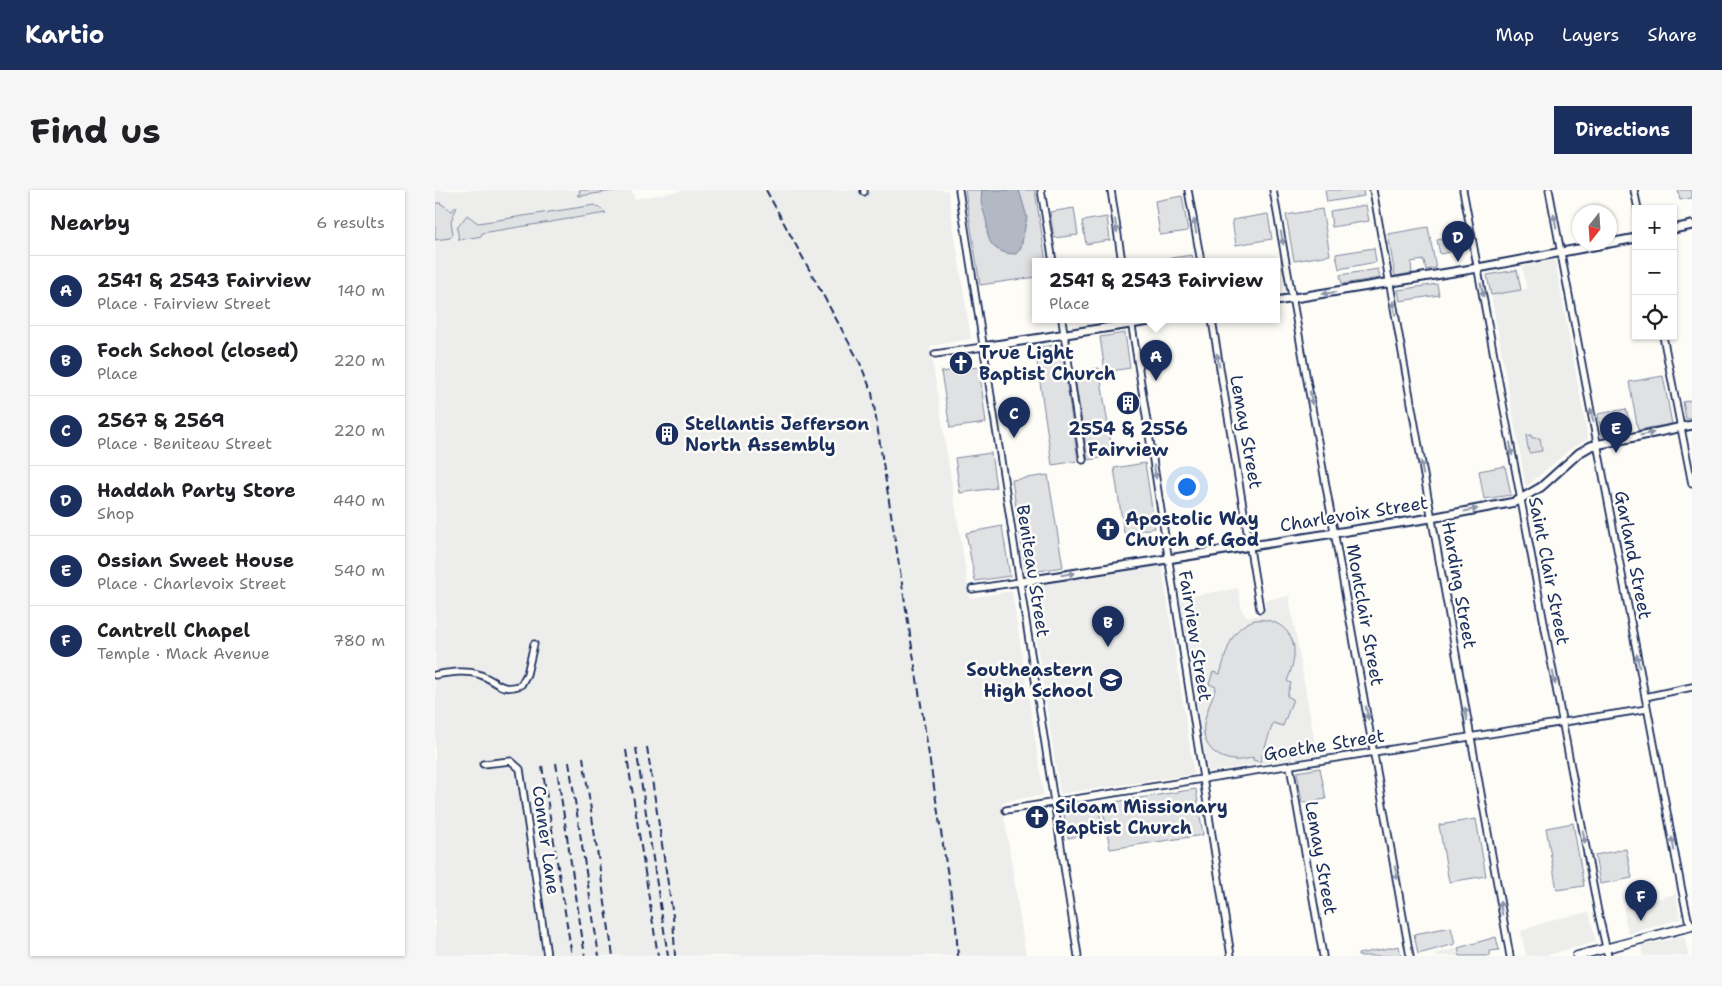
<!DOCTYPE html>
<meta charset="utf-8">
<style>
:root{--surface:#fff;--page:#f6f6f6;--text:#202124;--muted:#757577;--line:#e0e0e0;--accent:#1b2f5e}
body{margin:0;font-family:"Shantell Sans",sans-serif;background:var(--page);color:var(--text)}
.controls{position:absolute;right:15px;top:15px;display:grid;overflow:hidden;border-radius:0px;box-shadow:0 1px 4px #0004}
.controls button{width:45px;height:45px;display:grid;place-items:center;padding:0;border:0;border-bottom:1px solid var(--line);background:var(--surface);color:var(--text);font:25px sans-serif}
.compass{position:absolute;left:1137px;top:15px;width:45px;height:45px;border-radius:50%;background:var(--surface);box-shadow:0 1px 4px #0004;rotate:197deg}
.you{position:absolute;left:751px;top:296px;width:18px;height:18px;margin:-12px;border:4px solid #fff;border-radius:50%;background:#1a73e8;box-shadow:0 0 0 8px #1a73e833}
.badge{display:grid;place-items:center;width:32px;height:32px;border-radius:50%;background:var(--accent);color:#fff;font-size:16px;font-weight:700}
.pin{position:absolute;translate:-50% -41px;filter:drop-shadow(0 1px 2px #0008)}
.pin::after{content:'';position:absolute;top:26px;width:18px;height:15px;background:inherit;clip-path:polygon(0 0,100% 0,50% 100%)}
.popup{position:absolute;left:597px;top:68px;width:248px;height:65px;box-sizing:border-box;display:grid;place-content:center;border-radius:0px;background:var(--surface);filter:drop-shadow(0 1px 4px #0005);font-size:16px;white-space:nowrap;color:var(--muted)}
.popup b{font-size:19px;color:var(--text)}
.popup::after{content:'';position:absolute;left:50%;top:100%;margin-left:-10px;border:10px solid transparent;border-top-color:var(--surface)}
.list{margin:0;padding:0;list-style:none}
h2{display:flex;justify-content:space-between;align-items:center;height:65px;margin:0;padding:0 20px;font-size:21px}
h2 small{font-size:16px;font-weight:400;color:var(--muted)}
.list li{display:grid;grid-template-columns:32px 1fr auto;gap:15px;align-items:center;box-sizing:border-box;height:70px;padding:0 20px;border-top:1px solid var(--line)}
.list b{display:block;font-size:19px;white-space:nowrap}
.list p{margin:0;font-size:16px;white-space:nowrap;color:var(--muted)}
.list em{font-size:16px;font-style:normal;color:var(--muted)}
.icon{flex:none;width:28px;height:28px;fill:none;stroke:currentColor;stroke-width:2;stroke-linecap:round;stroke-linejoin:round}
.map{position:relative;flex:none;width:1257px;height:766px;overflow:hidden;border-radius:0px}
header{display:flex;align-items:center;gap:30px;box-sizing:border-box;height:70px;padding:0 25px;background:var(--accent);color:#fff}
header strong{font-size:24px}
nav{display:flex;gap:28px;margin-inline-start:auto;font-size:18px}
.intro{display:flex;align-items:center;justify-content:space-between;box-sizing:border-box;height:120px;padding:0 30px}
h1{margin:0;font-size:35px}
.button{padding:12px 22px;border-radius:0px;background:var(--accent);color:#fff;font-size:18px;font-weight:700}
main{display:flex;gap:30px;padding:0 30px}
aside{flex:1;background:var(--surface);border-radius:0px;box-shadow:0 1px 4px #0004}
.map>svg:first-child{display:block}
.built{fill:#edeeec}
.green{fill:#e0e1e3;stroke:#7e88a0}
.water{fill:#b3b8c5;stroke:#76819c}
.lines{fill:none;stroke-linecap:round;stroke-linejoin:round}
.minor-casing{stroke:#1b2f5e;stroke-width:9}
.tertiary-casing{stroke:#1b2f5e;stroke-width:11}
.secondary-casing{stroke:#1b2f5e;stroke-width:11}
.minor{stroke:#fdfcf7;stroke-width:5.5}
.tertiary{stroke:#fdfcf7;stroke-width:7}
.secondary{stroke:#fdfcf7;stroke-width:8}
.rail{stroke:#1b2f5e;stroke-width:2;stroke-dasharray:8 4;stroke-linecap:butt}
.oneway{fill:#8c96aa}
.labels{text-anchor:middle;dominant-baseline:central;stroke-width:5;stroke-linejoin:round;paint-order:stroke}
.poi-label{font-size:18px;font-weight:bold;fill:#1b2f5e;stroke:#fdfcf7;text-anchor:start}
.street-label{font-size:18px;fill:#1b2f5e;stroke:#fdfcf7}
</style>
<header>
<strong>Kartio</strong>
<nav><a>Map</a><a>Layers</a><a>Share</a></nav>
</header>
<div class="intro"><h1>Find us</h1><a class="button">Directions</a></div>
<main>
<aside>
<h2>Nearby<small>6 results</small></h2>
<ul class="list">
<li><span class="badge">A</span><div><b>2541 &amp; 2543 Fairview</b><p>Place · Fairview Street</p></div><em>140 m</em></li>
<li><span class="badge">B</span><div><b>Foch School (closed)</b><p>Place</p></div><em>220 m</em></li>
<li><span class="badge">C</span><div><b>2567 &amp; 2569</b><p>Place · Beniteau Street</p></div><em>220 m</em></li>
<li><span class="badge">D</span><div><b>Haddah Party Store</b><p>Shop</p></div><em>440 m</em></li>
<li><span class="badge">E</span><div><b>Ossian Sweet House</b><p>Place · Charlevoix Street</p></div><em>540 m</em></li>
<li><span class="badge">F</span><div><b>Cantrell Chapel</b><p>Temple · Mack Avenue</p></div><em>780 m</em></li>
</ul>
</aside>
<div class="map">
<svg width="1257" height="766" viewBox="0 0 1257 766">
<rect width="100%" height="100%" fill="#fdfcf7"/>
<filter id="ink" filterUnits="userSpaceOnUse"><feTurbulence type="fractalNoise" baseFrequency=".02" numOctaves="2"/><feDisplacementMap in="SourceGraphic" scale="10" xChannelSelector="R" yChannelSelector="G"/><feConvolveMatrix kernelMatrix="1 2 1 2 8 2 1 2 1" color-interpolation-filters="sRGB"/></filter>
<g filter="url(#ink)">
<path class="built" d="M0,0H197L199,9L251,0H513L536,149L495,156L535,408L577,401L609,605L567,612L591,766H0Z
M1120,70L1153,249L1134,260L1091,297L1056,105L1092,99L1087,77Z
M727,376L759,584L625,604L593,397Z
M803,398L807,422L813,427L826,425L831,418L830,410L854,406L882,565L773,582L745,408Z
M1241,704L1245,729L1193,744L1188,717Z
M1154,722L1161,752L1109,766H1091L1086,741L1120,729Z
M1249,746L1254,766H1208L1206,756Z
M1023,758L1025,766H1000L999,764Z"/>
<path class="green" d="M144,0H184L145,6L142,5L145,4Z
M530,0H600L611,72H601V87L545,95Z
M890,0H928L929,6L892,12Z
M1243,0H1257V8L1245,10Z
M747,6L753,41L725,45L720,11Z
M0,13H5L17,21L21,16L22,17L16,31L18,44L15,48L0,50Z
M160,15L171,23L47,43V46L24,50L22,38L32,25L43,33Z
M931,15L934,31L897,37L895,21Z
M639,18L643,45L619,48L615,22Z
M887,19L895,65L859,71L851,25Z
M833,24L837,49L801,55L797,30Z
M672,27L675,50L651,54L647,31Z
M993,37L1001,78L991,80L989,70L976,72L977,83L960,86L953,44Z
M1027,45L1030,59L1005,64L1002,50Z
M939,58L941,72L904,79L901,64Z
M757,65L759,72H730L729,69Z
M943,79L945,88L907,94L905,85Z
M1082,80L1086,100L1056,105L1052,85Z
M1002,94L1004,105L965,111L963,100Z
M690,143L695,178L670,182L665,147Z
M626,154L643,271L617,275L600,158Z
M544,177L551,233L515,238L506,182Z
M664,178L678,266L653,270L639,182Z
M1228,186L1237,234L1203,240L1194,192Z
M1257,210V228L1251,229L1248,212Z
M1191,219L1197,240L1167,247L1163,224Z
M1096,245L1097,248H1105L1107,261L1094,263L1091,246Z
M556,263L561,298L525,303L520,268Z
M710,273L720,338L689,343L679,278Z
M1070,276L1076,305L1049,309L1044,281Z
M613,285L628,377L591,383L577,290Z
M567,336L575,386L540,391L531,343Z
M820,430C841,427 861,442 859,464C859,474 855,483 852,491L856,493L852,506L858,509L848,536L838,533L825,572L818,570V567C795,577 765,563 769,534C771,522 777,509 781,497L774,494L778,482L785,484C792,462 795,437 820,430Z
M885,578L891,609L867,613L862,582Z
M761,599L768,645L675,659L667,614Z
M663,614L668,642L633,648L628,619Z
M1041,629L1051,686L1014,692L1004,635Z
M1138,633L1149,696L1122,700L1111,638Z
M1191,659L1197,688L1165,694L1160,665Z
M1016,737L1020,754L983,764L979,744Z
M1061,747L1064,760L1055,761V766H1025L1023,758Z
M964,756L966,766H923V764Z"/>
<path class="water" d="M547,0H584L592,27L586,58L581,64C568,64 556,59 553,46C551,41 553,36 551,30C547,13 545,19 547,0Z"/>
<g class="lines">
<g class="minor-casing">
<path id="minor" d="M429,0V2
M524,0L643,766
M606,0L618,72
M676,0L687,72
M753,0L766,72
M838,0L975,766
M938,0L1075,766
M1028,0L1163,722L1173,766
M1114,0L1246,696L1253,729L1257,735
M1199,0L1203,19
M627,130L648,270
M696,130L796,766
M777,130L825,419
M1228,146L1257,294
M500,164L548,157
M537,399L585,392
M0,485C14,483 29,480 43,484C62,490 64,503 86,495L92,484L99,454
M1210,507L1257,497
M48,574L76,571L85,579L112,766
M855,576L888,766
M571,620L1212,519"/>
</g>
<g class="tertiary-casing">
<path id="tertiary" d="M1238,39L1257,35
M841,111L1043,78L1201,48
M548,157L721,130
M585,392L996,328L1080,312L1106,297L1144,263L1156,256L1257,235"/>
</g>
<g class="secondary-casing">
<path id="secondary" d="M1142,766L1257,736"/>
</g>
<use href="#minor" class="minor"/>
<use href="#tertiary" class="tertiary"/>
<use href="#secondary" class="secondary"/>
<path class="rail" d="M331,0L425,173L437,203L521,737L523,766
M212,557L238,726L240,766
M201,558L233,766
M191,560L223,766
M148,567L178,766
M134,572L164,766
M121,573L150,766
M107,576L137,766"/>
</g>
<defs><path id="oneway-solid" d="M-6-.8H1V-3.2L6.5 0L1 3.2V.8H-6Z" transform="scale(1.25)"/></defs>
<g class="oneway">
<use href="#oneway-solid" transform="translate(1120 31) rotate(-101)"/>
<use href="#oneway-solid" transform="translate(681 36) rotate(81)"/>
<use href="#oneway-solid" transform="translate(760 36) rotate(-100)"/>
<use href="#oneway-solid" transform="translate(847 48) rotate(80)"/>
<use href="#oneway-solid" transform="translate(1047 100) rotate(79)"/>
<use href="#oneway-solid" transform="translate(894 103) rotate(171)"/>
<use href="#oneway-solid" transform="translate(959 118) rotate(-100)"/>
<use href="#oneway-solid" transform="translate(783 170) rotate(-100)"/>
<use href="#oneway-solid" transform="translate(876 208) rotate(80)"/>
<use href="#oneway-solid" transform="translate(1157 225) rotate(-101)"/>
<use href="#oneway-solid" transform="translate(1212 244) rotate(-11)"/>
<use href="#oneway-solid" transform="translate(1076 259) rotate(82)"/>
<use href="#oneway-solid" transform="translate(987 278) rotate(-100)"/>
<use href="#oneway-solid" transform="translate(720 282) rotate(81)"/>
<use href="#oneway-solid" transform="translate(1036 320) rotate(-11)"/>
<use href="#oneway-solid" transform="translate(633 384) rotate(-9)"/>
<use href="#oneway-solid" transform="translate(1203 471) rotate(-101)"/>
<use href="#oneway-solid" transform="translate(1119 488) rotate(79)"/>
<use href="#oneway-solid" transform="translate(932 523) rotate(80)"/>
<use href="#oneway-solid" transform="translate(1031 524) rotate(-100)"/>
<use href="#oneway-solid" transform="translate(1149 647) rotate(80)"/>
<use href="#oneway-solid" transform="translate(1238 654) rotate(-101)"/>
<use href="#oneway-solid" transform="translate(961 683) rotate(80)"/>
<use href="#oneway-solid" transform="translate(1066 718) rotate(-100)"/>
</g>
</g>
<defs>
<g id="church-disc" transform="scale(1.25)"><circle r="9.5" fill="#1b2f5e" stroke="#fdfcf7"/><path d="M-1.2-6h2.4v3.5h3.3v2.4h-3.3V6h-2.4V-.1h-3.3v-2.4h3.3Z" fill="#fff"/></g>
<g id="building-disc" transform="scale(1.25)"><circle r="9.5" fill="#1b2f5e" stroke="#fdfcf7"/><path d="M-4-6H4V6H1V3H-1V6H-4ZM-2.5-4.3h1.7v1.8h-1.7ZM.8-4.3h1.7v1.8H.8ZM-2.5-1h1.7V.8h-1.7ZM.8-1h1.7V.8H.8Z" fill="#fff"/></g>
<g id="school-disc" transform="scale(1.25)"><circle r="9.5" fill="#1b2f5e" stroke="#fdfcf7"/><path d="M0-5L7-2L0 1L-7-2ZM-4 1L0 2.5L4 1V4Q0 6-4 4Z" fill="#fff"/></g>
</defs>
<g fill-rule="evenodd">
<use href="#church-disc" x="526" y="173"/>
<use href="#building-disc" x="693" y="213"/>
<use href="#building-disc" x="232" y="244"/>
<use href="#church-disc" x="673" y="339"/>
<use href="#school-disc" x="676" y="490"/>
<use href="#church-disc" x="602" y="627"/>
</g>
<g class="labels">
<g class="poi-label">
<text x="544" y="163">True Light<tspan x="544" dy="21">Baptist Church</tspan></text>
<text x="250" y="234">Stellantis Jefferson<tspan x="250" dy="21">North Assembly</tspan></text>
<text x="693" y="239" text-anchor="middle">2554 &amp; 2556<tspan x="693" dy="21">Fairview</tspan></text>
<text x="690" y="329">Apostolic Way<tspan x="690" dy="21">Church of God</tspan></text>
<text x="658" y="480" text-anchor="end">Southeastern<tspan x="658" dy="21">High School</tspan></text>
<text x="620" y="617">Siloam Missionary<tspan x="620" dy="21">Baptist Church</tspan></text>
</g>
<g class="street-label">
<text transform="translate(811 242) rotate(80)">Lemay Street</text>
<text transform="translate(919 324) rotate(-9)">Charlevoix Street</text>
<text transform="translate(1198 365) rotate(79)">Garland Street</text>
<text transform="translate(598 381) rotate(81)">Beniteau Street</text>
<text transform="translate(1114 381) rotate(79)">Saint Clair Street</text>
<text transform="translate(1024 395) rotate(80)">Harding Street</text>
<text transform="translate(930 425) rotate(80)">Montclair Street</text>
<text transform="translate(760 446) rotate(81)">Fairview Street</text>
<text transform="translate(889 555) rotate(-9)">Goethe Street</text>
<text transform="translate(111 650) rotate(82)">Conner Lane</text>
<text transform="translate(886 668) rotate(80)">Lemay Street</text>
</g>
</g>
</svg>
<div class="controls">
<button>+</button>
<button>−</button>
<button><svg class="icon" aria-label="locate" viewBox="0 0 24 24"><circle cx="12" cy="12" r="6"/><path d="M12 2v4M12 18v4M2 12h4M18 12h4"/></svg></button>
</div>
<svg class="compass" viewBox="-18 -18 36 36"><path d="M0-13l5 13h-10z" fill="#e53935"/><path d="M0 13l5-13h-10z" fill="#757577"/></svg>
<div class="you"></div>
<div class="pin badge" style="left:721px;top:191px">A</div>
<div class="popup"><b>2541 &amp; 2543 Fairview</b>Place</div>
<div class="pin badge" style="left:673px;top:457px">B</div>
<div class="pin badge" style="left:579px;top:248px">C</div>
<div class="pin badge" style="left:1023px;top:72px">D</div>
<div class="pin badge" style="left:1181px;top:263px">E</div>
<div class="pin badge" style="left:1206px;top:731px">F</div>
</div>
</main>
